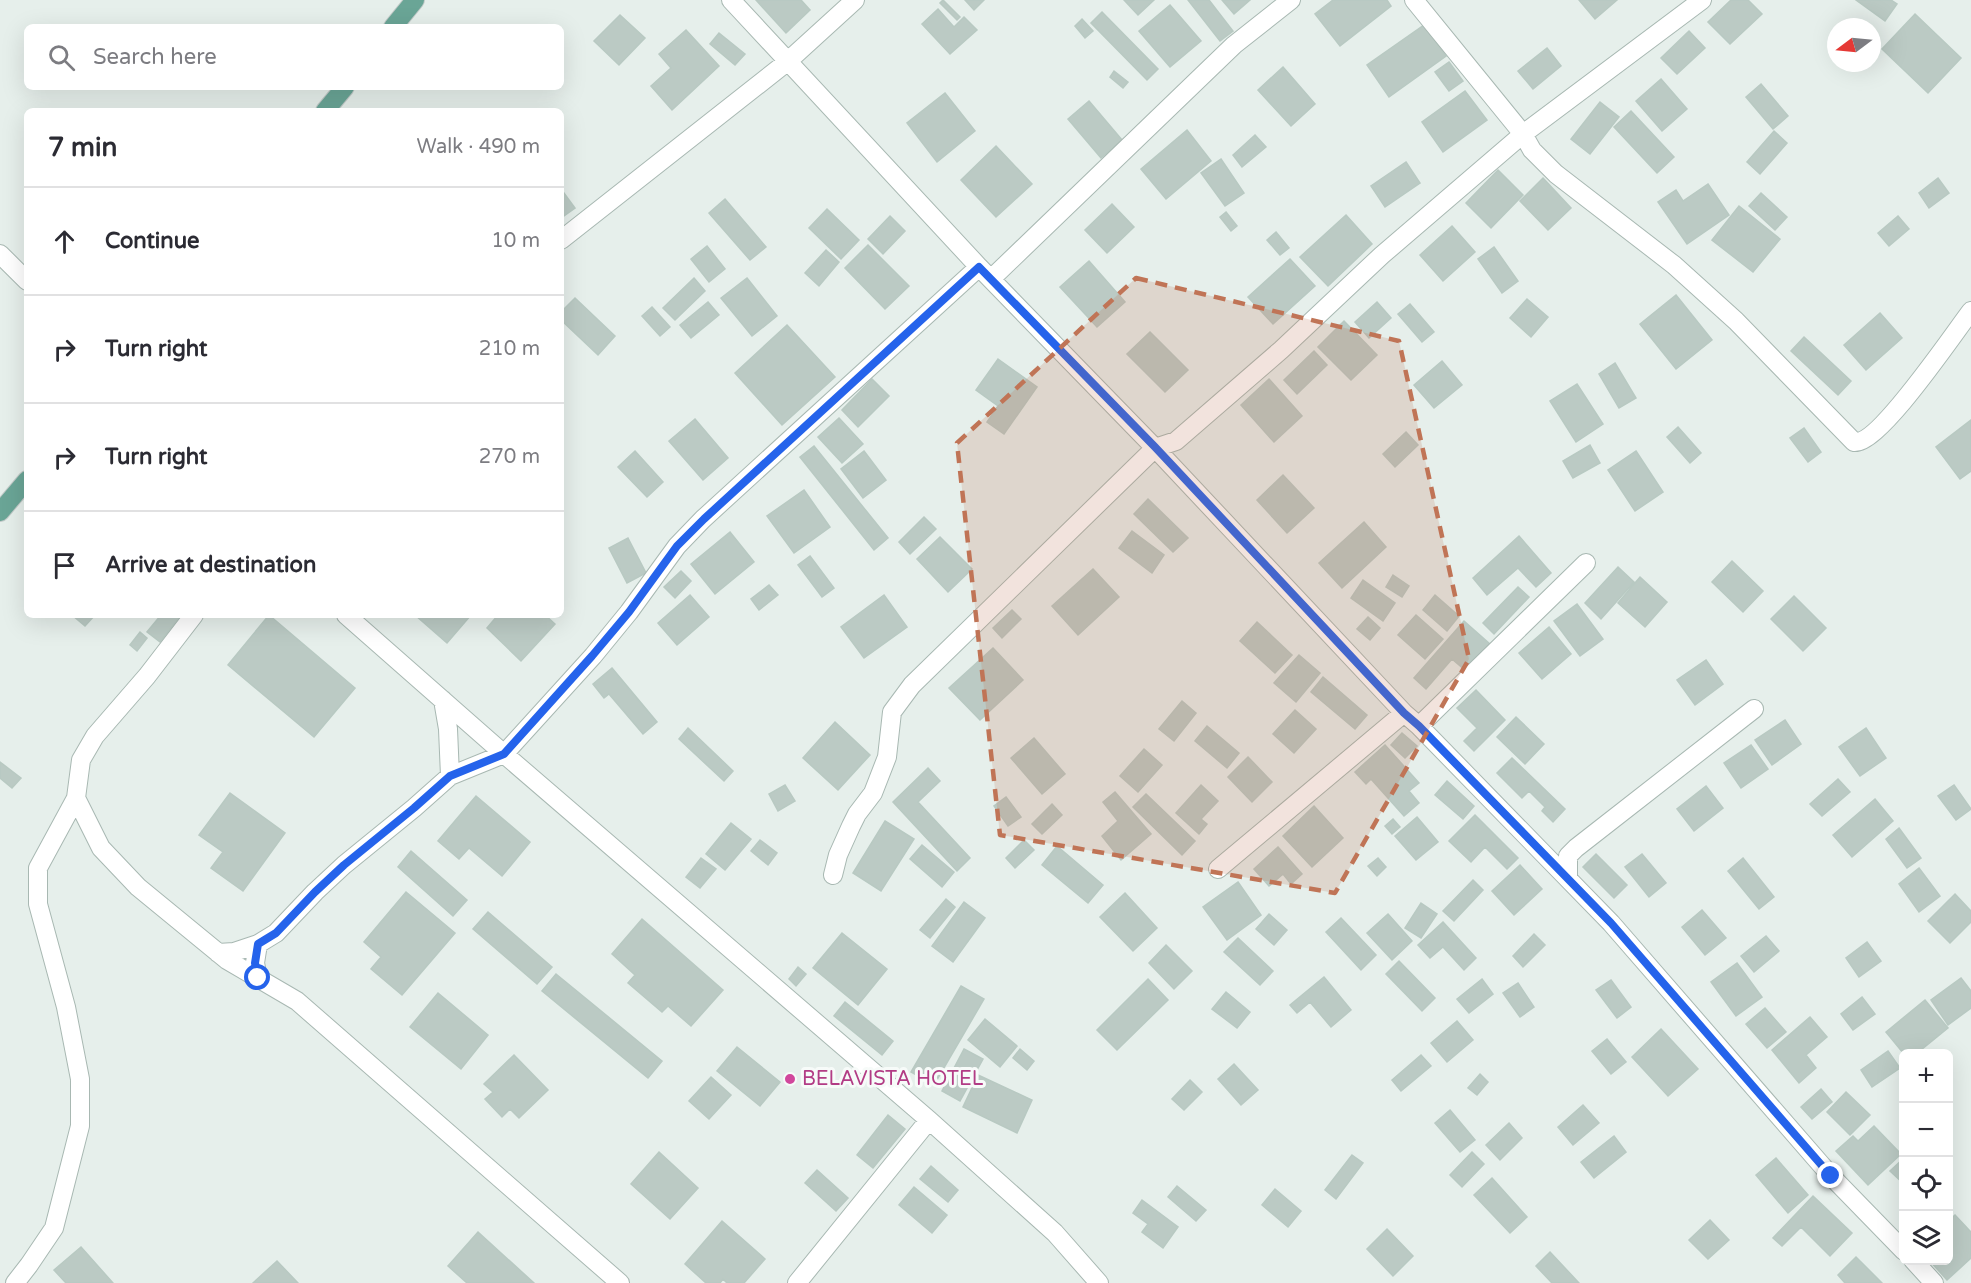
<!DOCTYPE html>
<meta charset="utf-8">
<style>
:root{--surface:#fff;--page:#f7f7f7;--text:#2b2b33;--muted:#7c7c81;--line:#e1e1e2}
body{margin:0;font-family:"Varela Round",sans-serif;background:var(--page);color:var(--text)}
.controls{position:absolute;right:18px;bottom:18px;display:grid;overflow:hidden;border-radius:9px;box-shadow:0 6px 24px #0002}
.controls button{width:54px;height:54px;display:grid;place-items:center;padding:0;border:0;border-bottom:2px solid var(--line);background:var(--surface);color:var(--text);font:30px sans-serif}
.compass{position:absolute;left:1827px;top:18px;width:54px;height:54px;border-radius:50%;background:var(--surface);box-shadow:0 6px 24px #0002;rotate:254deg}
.stop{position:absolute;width:18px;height:18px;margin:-14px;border:4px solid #2563eb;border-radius:50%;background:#fff}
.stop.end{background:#2563eb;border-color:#fff;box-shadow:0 2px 6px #0008}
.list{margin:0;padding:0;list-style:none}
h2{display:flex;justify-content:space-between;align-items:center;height:78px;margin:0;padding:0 24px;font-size:26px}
h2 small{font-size:20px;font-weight:400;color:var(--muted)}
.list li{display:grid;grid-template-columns:39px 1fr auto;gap:18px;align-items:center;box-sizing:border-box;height:108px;padding:0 24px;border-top:2px solid var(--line)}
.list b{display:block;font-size:22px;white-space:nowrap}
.list em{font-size:20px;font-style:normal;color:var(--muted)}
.icon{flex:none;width:33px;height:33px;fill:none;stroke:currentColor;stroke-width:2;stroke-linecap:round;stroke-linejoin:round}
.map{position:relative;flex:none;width:1971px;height:1283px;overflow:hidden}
.search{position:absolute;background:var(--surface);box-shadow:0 6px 24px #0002;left:24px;top:24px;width:540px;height:66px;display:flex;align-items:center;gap:15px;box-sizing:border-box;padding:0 21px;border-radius:9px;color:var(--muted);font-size:22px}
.panel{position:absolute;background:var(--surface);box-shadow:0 6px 24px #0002;left:24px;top:108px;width:540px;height:510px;border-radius:9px}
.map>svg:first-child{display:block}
.building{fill:#bbcac4;stroke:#b8c9c2;stroke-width:1.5}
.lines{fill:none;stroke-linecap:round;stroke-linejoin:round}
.street-casing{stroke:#a8b8b2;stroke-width:20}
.primary-casing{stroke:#c2cac8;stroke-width:20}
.street{stroke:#fff;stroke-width:18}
.primary{stroke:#6aa596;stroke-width:18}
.route{stroke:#2563eb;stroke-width:8}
.marked{fill:#c07456;fill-opacity:0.2;stroke:#c07456;stroke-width:4.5;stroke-dasharray:12 8;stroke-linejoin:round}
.hotel-dot{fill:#d1479c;stroke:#f7fbf9;stroke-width:2}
.labels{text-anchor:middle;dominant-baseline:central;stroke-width:6;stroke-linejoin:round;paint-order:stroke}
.hotel-label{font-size:20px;fill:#b23c85;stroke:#f7fbf9;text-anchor:start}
</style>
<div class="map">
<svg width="1971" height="1283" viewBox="0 0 1971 1283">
<rect width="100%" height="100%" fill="#e6efeb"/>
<path class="building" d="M756,0H801L810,10L786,33Z
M943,0L960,17L957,20L940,3Z
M965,0H984L974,10Z
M1124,0H1154L1138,15Z
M1188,0H1209L1233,31L1220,41Z
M1222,0H1250L1234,14Z
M1333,0H1387L1391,6L1340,46L1315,14Z
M1579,0H1617L1595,19Z
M1731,0H1748L1762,14L1730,44L1708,22Z
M1856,0H1891L1897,4L1885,21Z
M1170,5L1201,41L1170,67L1139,31Z
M938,9L954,27L964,17L977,30L950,54L922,24Z
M1102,12L1158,69L1147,80L1091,23Z
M1915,14L1961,58L1928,93L1882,49Z
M620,15L645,38L619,65L594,41Z
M1082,19L1093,31L1085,38L1075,26Z
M1424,25L1446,56L1389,97L1367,65Z
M686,30L719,66L672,110L651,86L671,68L659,54Z
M1689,31L1705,48L1677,74L1661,58Z
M719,33L745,54L735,65L710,44Z
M1547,48L1561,66L1533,89L1518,71Z
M1449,62L1463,81L1449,91L1435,72Z
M1283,67L1315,104L1291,126L1258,90Z
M1114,71L1128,82L1123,88L1110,77Z
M1661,79L1687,109L1662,131L1636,101Z
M1761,84L1788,116L1773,129L1746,97Z
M1465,91L1487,120L1443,152L1422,122Z
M945,93L975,131L937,162L907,123Z
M1089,101L1122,140L1101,158L1068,119Z
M1600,102L1619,117L1590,154L1571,139Z
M1631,111L1674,157L1657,173L1614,127Z
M1187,130L1211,161L1166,199L1141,169Z
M1774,131L1787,143L1760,174L1747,162Z
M1255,135L1266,147L1242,167L1233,155Z
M996,146L1032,184L996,217L961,180Z
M1221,159L1244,193L1225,206L1201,173Z
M1406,162L1420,183L1385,207L1371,186Z
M1498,170L1523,195L1491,228L1466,203Z
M1543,178L1571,208L1548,230L1520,201Z
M1938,178L1949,193L1929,208L1919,193Z
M1708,184L1729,215L1687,244L1658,202L1676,190L1683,201Z
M561,189L575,208L561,218Z
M1761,193L1787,217L1775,230L1749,206Z
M725,199L766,247L750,260L709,213Z
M1112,204L1134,227L1107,253L1085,230Z
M1739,206L1780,239L1753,272L1712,240Z
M827,209L859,240L841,259L809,228Z
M1226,212L1237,226L1231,231L1220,217Z
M1346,215L1372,244L1328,286L1300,257Z
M890,216L905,231L883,254L868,239Z
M1898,216L1909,229L1889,246L1878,233Z
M1452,226L1475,252L1443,281L1420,255Z
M1276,232L1289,248L1280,255L1267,240Z
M868,245L909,286L885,309L845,268Z
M707,246L725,269L709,282L691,259Z
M1494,247L1518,281L1502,293L1478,259Z
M826,250L839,262L819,286L805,273Z
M1290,259L1315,286L1273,324L1248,297Z
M1089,261L1125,302L1097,327L1060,287Z
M694,278L705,291L675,320L663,308Z
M747,278L777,316L752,336L721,298Z
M1676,295L1712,340L1676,369L1640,324Z
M575,298L615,336L598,355L561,320V312Z
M1527,299L1548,317L1531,337L1510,318Z
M708,302L719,315L691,338L680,325Z
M1377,302L1391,318L1369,338L1355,322Z
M1410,304L1434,332L1422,342L1398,314Z
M652,307L670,327L660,336L642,316Z
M1880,313L1902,338L1866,370L1844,345Z
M1344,321L1377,355L1351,380L1318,347Z
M787,325L835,377L782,425L735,373Z
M1150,332L1188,370L1165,392L1127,354Z
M1804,337L1851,381L1838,395L1791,351Z
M1314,351L1327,365L1297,394L1284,380Z
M998,359L1037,387L1004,434L987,422L998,406L976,390Z
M1442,361L1462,385L1434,408L1414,385Z
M1615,363L1636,398L1619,408L1599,374Z
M872,379L889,396L858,427L842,410Z
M1269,379L1302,416L1274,442L1241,405Z
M1577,384L1603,424L1576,442L1550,401Z
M839,418L863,444L842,463L818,437Z
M695,419L728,458L703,480L669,441Z
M1971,420V471L1960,479L1936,447Z
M1678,427L1701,453L1690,463L1667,437Z
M1804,428L1821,452L1808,462L1790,438Z
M1406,432L1418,445L1395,467L1383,454Z
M1590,445L1600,463L1573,478L1563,461Z
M814,446L888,538L874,550L800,457Z
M635,451L663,482L647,497L618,467Z
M864,451L886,480L863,498L841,469Z
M1636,451L1663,492L1635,511L1608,470Z
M1283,475L1314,508L1287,533L1257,500Z
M804,490L830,527L794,553L767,516Z
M1148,499L1188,538L1173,552L1134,514Z
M924,517L936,529L910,554L899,542Z
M1364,522L1386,547L1342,588L1319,563Z
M1132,531L1164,555L1152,573L1119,548Z
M730,532L754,562L715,594L691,564Z
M1519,536L1551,573L1536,587L1518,568L1487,595L1473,578Z
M940,537L972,569L948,592L917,559Z
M628,538L646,573L627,583L609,548Z
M810,556L834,588L822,597L798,565Z
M1732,561L1763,591L1743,612L1712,582Z
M1618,567L1634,582L1601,619L1585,603Z
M1093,569L1119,597L1078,635L1052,606Z
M681,571L691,581L675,598L664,587Z
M1393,575L1409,586L1402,597L1386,587Z
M1640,577L1667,602L1645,627L1618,603Z
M1363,580L1395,603L1383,621L1351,598Z
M769,585L778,595L759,610L751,599Z
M1518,587L1529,597L1494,634L1483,623Z
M690,595L709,617L677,645L658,623Z
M884,595L907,627L864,658L841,627Z
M1435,595L1459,616L1447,631L1423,610Z
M1794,596L1826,628L1803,651L1771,619Z
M1577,604L1603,639L1580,656L1554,621Z
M1012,610L1021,619L1002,638L993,628Z
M72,615H95L85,626Z
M161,615H181L160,642L147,632Z
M269,615L355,688L314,737L228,665Z
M415,615H471L447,643Z
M498,615H545L555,624L521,661L487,628Z
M1416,615L1443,639L1425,659L1398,635Z
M1368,617L1380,628L1370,640L1357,629Z
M1464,621L1490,644L1466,671L1452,659L1426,689L1414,678Z
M1257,622L1292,655L1275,673L1240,641Z
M1549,627L1571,654L1542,679L1519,653Z
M140,632L147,638L137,651L130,645Z
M993,648L1023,680L980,720L949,688Z
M1299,655L1320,673L1296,702L1274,683Z
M1706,660L1723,684L1695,705L1677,680Z
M612,668L657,722L643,734L609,694L604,698L593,684Z
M1323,677L1367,715L1355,729L1311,692Z
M1476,690L1505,720L1474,751L1464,741L1477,728L1457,708Z
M1182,701L1196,713L1174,741L1159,729Z
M1295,710L1316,729L1294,753L1273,734Z
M1516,717L1544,744L1525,764L1497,737Z
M1785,720L1801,744L1772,765L1755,740Z
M835,722L870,755L838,790L803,758Z
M1207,726L1239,753L1227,768L1195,741Z
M688,728L733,771L724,781L679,739Z
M1866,728L1886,758L1860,776L1839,747Z
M1402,733L1417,746L1405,758L1391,745Z
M1034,738L1065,774L1042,794L1011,758Z
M1385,745L1419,783L1409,791L1419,803L1404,816L1371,779L1366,784L1355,772Z
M1751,745L1768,769L1741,788L1724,763Z
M1144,749L1162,765L1138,792L1120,776Z
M1248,757L1272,782L1252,802L1228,777Z
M1512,758L1565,809L1553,822L1542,811L1545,807L1529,791L1522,798L1497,773Z
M0,762L21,778L12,788L0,778Z
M928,768L940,781L918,802L970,858L957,871L893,802Z
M1838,779L1850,792L1822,816L1810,804Z
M1447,781L1474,806L1463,819L1435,795Z
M785,785L795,801L778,811L769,794Z
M1201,785L1218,801L1201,819L1207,824L1199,834L1176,813Z
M1954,785L1971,809L1956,820L1938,796Z
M1706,786L1723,808L1694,831L1677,809Z
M1115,792L1151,834L1121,860L1102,836L1118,821L1103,802Z
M230,793L285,833L243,891L211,868L223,852L199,835Z
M1146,794L1195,841L1182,855L1133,807Z
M476,796L530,842L502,876L469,848L459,859L438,841Z
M1006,797L1021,817L1008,826L994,806Z
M1875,799L1893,821L1852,857L1833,835Z
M1052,804L1062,815L1042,834L1032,824Z
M1314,806L1343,838L1312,867L1283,836Z
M1475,815L1518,858L1507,869L1485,847L1471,862L1449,841Z
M1417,817L1438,842L1416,860L1395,836Z
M1393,819L1400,827L1392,834L1385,826Z
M885,821L914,839L881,891L853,873Z
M731,823L751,839L725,870L706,854Z
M1899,828L1921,858L1907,868L1886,839Z
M760,840L777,853L768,865L751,851Z
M1024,840L1034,850L1015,868L1006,858Z
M922,845L954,872L942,887L910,859Z
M1057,846L1103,885L1088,903L1042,865Z
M1278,847L1302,874L1291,884L1283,874L1269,886L1254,869Z
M411,851L467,900L453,916L398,867Z
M1596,854L1627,885L1614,898L1583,867Z
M1642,854L1666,883L1649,897L1625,867Z
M701,858L716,869L700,888L686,877Z
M1378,858L1386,867L1377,876L1368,866Z
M1743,858L1774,897L1759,909L1728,871Z
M1520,865L1542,889L1514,915L1492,891Z
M1919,868L1940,896L1919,912L1899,884Z
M1473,880L1483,890L1454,921L1443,911Z
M1238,882L1261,915L1227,940L1203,907Z
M406,892L455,933L402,995L371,969L381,957L364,942Z
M1125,893L1157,928L1133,951L1100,917Z
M1955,894L1971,911V922L1950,943L1928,921Z
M946,899L955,907L930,938L920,930Z
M964,902L985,918L953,962L932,946Z
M1421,903L1437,914L1421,938L1405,928Z
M1702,910L1726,938L1705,955L1682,927Z
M488,912L552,967L537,984L473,929Z
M1269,914L1287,930L1274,945L1256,929Z
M1388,914L1412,941L1392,960L1367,933Z
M1341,918L1376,955L1361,970L1326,932Z
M642,919L723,990L691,1026L668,1006L662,1012L628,983L635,975L612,954Z
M1443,922L1476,958L1464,970L1443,947L1430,958L1418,945Z
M842,933L887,969L858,1005L813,968Z
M1534,934L1545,945L1523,967L1513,956Z
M1766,936L1779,951L1754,972L1741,956Z
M1238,938L1273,971L1260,985L1224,952Z
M1867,942L1881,961L1859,977L1846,958Z
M1166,945L1192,971L1174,989L1149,963Z
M1399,961L1435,998L1422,1011L1386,974Z
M1737,963L1762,997L1736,1016L1711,982Z
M798,967L806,974L796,986L789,979Z
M556,974L662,1061L648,1078L542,991Z
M1324,977L1351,1010L1331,1027L1310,1002L1297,1013L1290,1005Z
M1961,978L1971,991V1008L1948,1025L1931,1000Z
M1148,979L1168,1000L1117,1050L1097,1030Z
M1482,979L1493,994L1469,1013L1457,999Z
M1611,980L1631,1007L1617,1018L1596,990Z
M1518,983L1534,1007L1520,1017L1503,993Z
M961,986L984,999L934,1085L911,1072Z
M1226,992L1250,1012L1237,1028L1212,1009Z
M438,993L488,1035L461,1069L410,1027Z
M1862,997L1875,1014L1853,1030L1841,1014Z
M1925,1000L1948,1028L1916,1054H1904L1886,1032Z
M845,1002L893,1041L882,1055L834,1016Z
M1765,1008L1786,1032L1767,1048L1746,1024Z
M1810,1017L1827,1037L1806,1055L1816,1068L1799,1083L1772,1050Z
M985,1019L1017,1046L1000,1067L968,1040Z
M1457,1021L1473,1040L1447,1062L1431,1043Z
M1661,1029L1698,1069L1668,1096L1632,1057Z
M1607,1039L1626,1062L1611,1074L1592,1051Z
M737,1047L780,1082L760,1106L717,1071Z
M964,1049L983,1059L960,1101L942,1091Z
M1020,1049L1034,1061L1027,1070L1013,1058Z
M1888,1051L1900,1068L1872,1087L1861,1070Z
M514,1055L548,1090L519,1118L510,1109L502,1117L485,1099L493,1092L484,1084Z
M1421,1055L1431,1066L1401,1091L1392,1080Z
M1234,1064L1258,1090L1241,1105L1218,1079Z
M1480,1074L1488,1082L1477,1095L1468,1088Z
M978,1075L1032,1100L1017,1133L963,1107Z
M711,1077L731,1095L709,1119L689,1101Z
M1190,1080L1202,1092L1184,1110L1172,1099Z
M1821,1089L1832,1102L1812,1119L1801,1107Z
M1846,1092L1870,1115L1850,1135L1827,1112Z
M1583,1105L1599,1123L1573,1145L1558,1127Z
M1450,1110L1475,1140L1460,1152L1435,1123Z
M888,1115L905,1129L873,1168L857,1155Z
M1509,1123L1522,1138L1500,1160L1486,1145Z
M1874,1126L1901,1154L1868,1185L1836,1151L1853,1136L1858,1141Z
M1614,1136L1626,1152L1594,1178L1581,1162Z
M659,1152L698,1188L670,1219L631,1184Z
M1472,1152L1484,1164L1462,1187L1450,1175Z
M1352,1155L1363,1163L1336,1199L1325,1190Z
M1776,1158L1808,1195L1788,1213L1756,1175Z
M1904,1158V1184L1890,1171Z
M931,1166L958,1190L948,1202L920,1179Z
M817,1170L848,1198L836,1211L805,1183Z
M1492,1178L1527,1217L1510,1233L1474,1195Z
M1177,1186L1206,1210L1196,1221L1168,1197Z
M914,1187L947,1215L932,1233L899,1205Z
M1275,1189L1301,1211L1288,1227L1262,1205Z
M1813,1196L1852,1233L1830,1256L1801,1227L1782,1246L1773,1238Z
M1142,1200L1178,1227L1163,1248L1142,1232L1148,1224L1133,1213Z
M1955,1215L1971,1232V1258L1947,1280L1929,1260H1948V1221Z
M1710,1220L1729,1240L1708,1259L1689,1240Z
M722,1221L765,1259L744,1283H727L723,1279L720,1283H706L685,1264Z
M1387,1229L1413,1256L1393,1276L1367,1249Z
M478,1232L534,1283H467L448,1266Z
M81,1247L113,1283H66L54,1270Z
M1550,1252L1579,1283H1552L1536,1266Z
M1856,1257L1882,1283H1845L1838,1275Z
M277,1261L298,1283H253Z"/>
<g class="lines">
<g class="street-casing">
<path id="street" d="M731,0L979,267L1155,448L1404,713L1419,726L1611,923L1831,1176L1904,1251
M1414,0L1523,134L1532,150L1556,174L1674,265L1736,321L1854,442C1879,445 1954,333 1971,311
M561,240L787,62L855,0
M0,254L27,281
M992,278L1234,45L1291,0
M346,615L504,754L929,1120L1055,1233L1099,1283
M443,700L448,729L450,776
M1419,726L1586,563
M76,798L101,848L138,887L227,960L297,1001L620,1283
M1218,869L1404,713
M833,875L838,855L851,826L857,814L873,793L887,757L892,712L912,685L1155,448L1176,441L1281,350L1382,255L1523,134L1702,0
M1568,879V856L1576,848L1754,709
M218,953L234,952L258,944
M258,978L255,963L258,944L276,933L315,892L344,865L414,808L450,776L504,754L593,656L629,612L677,546L703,519L979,267
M1913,1260L1934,1283
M15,1283L29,1265L54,1228L80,1126V1079L66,1007L38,904V868L76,798L81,760L95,736L147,676L194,615
M797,1283L929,1120"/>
</g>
<g class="primary-casing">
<path id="primary" d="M393,27L415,0
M325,111L345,87
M0,512L27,480"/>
</g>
<use href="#street" class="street"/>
<use href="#primary" class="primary"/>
</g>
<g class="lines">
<path class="route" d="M258,978L255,963L258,944L276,933L315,892L344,865L414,808L450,776L504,754L592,656L629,612L677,546L704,519L979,267L1155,447L1404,713L1419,726L1611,923L1831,1176"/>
</g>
<path class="marked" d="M1136,278L1399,341L1469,659L1335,893L1000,835L957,443Z"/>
<circle class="hotel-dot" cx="790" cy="1079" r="6"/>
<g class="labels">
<g class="hotel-label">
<text x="802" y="1079">BELAVISTA HOTEL</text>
</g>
</g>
</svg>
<div class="controls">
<button>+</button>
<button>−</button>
<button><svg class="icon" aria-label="locate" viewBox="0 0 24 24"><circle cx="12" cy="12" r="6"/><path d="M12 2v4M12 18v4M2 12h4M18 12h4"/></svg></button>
<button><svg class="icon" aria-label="layers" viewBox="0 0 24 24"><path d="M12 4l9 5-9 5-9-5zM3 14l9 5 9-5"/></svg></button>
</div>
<svg class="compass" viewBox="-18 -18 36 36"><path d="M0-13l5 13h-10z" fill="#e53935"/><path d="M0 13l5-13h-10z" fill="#7c7c81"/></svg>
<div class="stop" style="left:258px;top:978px"></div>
<div class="stop end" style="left:1831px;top:1176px"></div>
<div class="search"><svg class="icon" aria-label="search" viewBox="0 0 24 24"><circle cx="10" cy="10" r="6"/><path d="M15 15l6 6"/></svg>Search here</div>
<section class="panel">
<h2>7 min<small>Walk · 490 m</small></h2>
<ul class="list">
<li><svg class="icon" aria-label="ahead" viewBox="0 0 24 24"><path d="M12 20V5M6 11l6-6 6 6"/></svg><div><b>Continue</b></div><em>10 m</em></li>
<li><svg class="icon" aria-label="right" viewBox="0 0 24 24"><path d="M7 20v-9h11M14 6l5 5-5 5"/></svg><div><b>Turn right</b></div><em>210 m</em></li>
<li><svg class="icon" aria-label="right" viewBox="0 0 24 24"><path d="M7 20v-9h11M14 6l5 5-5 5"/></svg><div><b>Turn right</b></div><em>270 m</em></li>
<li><svg class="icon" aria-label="arrive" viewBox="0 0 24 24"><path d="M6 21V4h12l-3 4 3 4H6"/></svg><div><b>Arrive at destination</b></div></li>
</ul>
</section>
</div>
